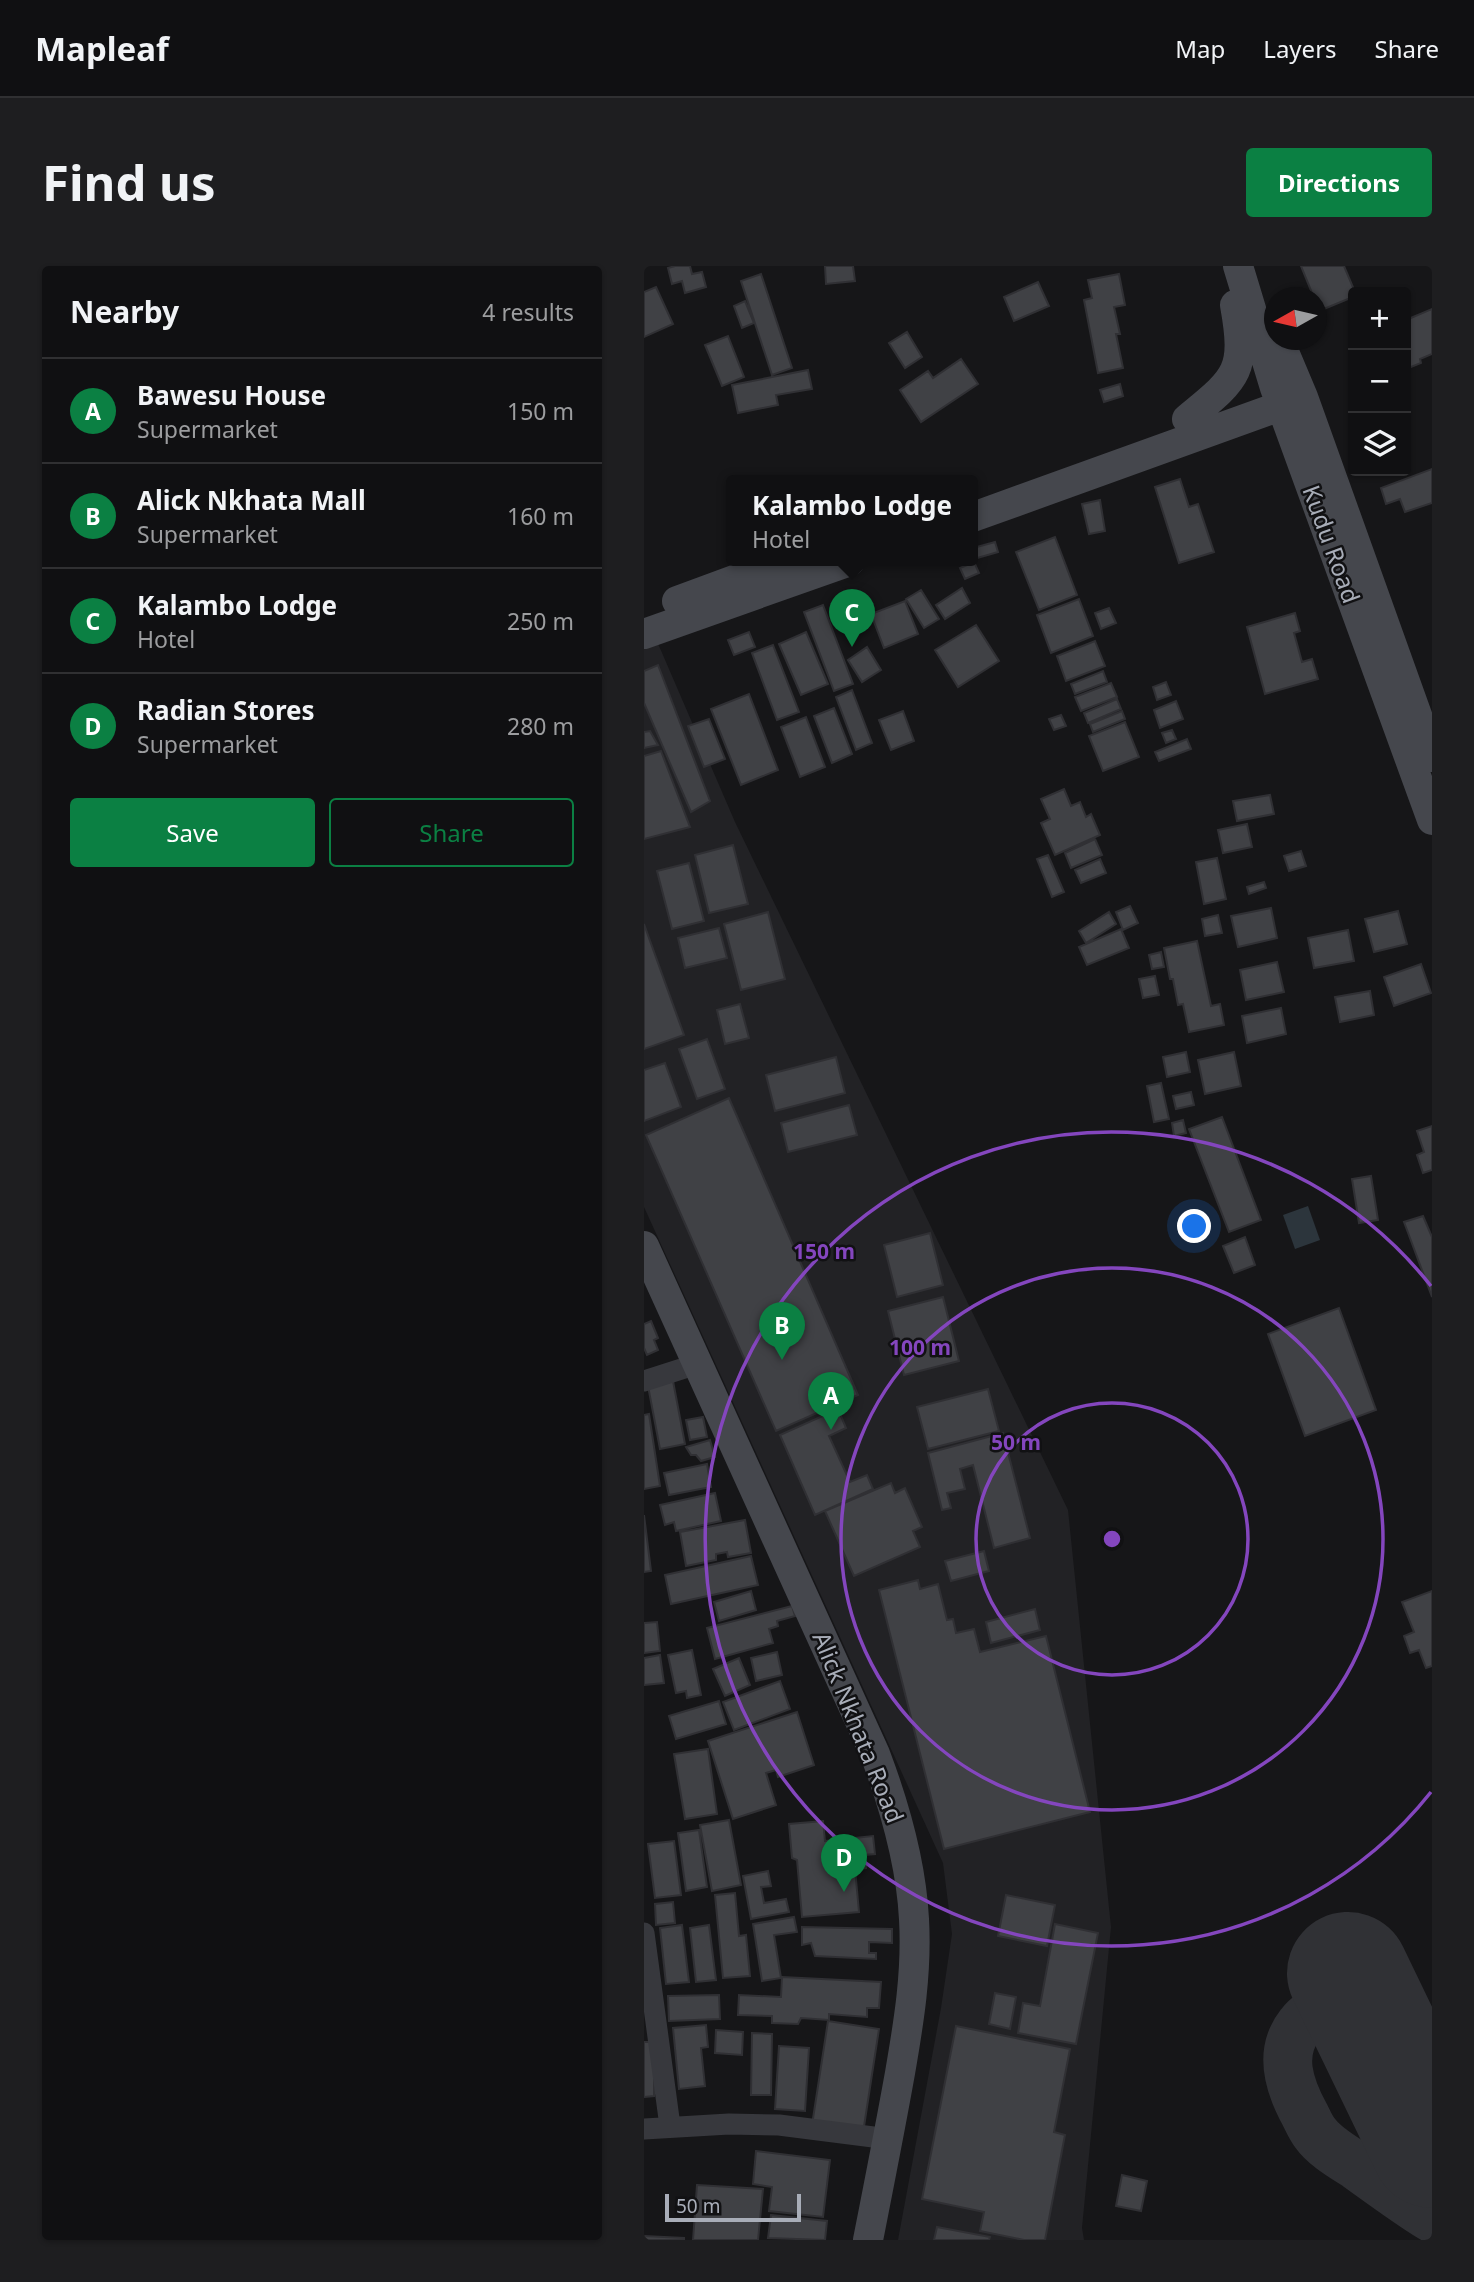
<!DOCTYPE html>
<meta charset="utf-8">
<style>
:root{--surface:#101012;--page:#1e1e20;--text:#f1f3f6;--muted:#9c9d9f;--line:#303032;--accent:#0b8043}
body{margin:0;font-family:"Noto Sans",sans-serif;background:var(--page);color:var(--text)}
.controls{position:absolute;right:21px;top:21px;display:grid;overflow:hidden;border-radius:7px;box-shadow:0 2px 5px #0004}
.controls button{width:63px;height:63px;display:grid;place-items:center;padding:0;border:0;border-bottom:2px solid var(--line);background:var(--surface);color:var(--text);font:35px sans-serif}
.compass{position:absolute;left:620px;top:21px;width:63px;height:63px;border-radius:50%;background:var(--surface);box-shadow:0 2px 5px #0004;rotate:262deg}
.scale{position:absolute;left:21px;bottom:18px;width:136px;box-sizing:border-box;padding-left:7px;border:4px solid #a8adb8;border-top:0;font-size:19px;line-height:24px;white-space:nowrap;color:#a8adb8;-webkit-text-stroke:5px #111113;paint-order:stroke}
.you{position:absolute;left:551px;top:961px;width:24px;height:24px;margin:-18px;border:5px solid #fff;border-radius:50%;background:#1a73e8;box-shadow:0 0 0 10px #1a73e833}
.badge{display:grid;place-items:center;width:46px;height:46px;border-radius:50%;background:var(--accent);color:#fff;font-size:23px;font-weight:700}
.pin{position:absolute;translate:-50% -58px;filter:drop-shadow(0 2px 4px #0008)}
.pin::after{content:'';position:absolute;top:37px;width:24px;height:21px;background:inherit;clip-path:polygon(0 0,100% 0,50% 100%)}
.popup{position:absolute;left:82px;top:209px;width:252px;height:91px;box-sizing:border-box;display:grid;place-content:center;border-radius:7px;background:var(--surface);filter:drop-shadow(0 2px 5px #0005);font-size:23px;white-space:nowrap;color:var(--muted)}
.popup b{font-size:26px;color:var(--text)}
.popup::after{content:'';position:absolute;left:50%;top:100%;margin-left:-14px;border:14px solid transparent;border-top-color:var(--surface)}
.list{margin:0;padding:0;list-style:none}
h2{display:flex;justify-content:space-between;align-items:center;height:91px;margin:0;padding:0 28px;font-size:30px}
h2 small{font-size:23px;font-weight:400;color:var(--muted)}
.list li{display:grid;grid-template-columns:46px 1fr auto;gap:21px;align-items:center;box-sizing:border-box;height:105px;padding:0 28px;border-top:2px solid var(--line)}
.list b{display:block;font-size:26px;white-space:nowrap}
.list p{margin:0;font-size:23px;white-space:nowrap;color:var(--muted)}
.list em{font-size:23px;font-style:normal;color:var(--muted)}
.actions{display:flex;gap:14px;padding:21px 28px}
.actions a{flex:1;padding:16px 0;border:2px solid var(--accent);border-radius:7px;text-align:center;font-size:24px;color:var(--accent)}
.actions .main{background:var(--accent);color:#fff}
.icon{flex:none;width:38px;height:38px;fill:none;stroke:currentColor;stroke-width:2;stroke-linecap:round;stroke-linejoin:round}
.map{position:relative;flex:none;width:788px;height:1974px;overflow:hidden;border-radius:7px}
header{display:flex;align-items:center;gap:42px;box-sizing:border-box;height:98px;padding:0 35px;background:var(--surface);border-bottom:2px solid var(--line)}
header strong{font-size:33px}
nav{display:flex;gap:38px;margin-inline-start:auto;font-size:24px}
.intro{display:flex;align-items:center;justify-content:space-between;box-sizing:border-box;height:168px;padding:0 42px}
h1{margin:0;font-size:49px}
.button{padding:18px 32px;border-radius:7px;background:var(--accent);color:#fff;font-size:24px;font-weight:700}
main{display:flex;gap:42px;padding:0 42px}
aside{flex:1;background:var(--surface);border-radius:7px;box-shadow:0 2px 5px #0004}
.map>svg:first-child{display:block}
.built{fill:#222225}
.water{fill:#2c353c}
.lines{fill:none;stroke-linecap:round;stroke-linejoin:round}
.taxiway{stroke:#303135;stroke-width:49}
.runway{stroke:#303135;stroke-width:122}
.building{fill:#404145;stroke:#303034;stroke-width:2}
.minor{stroke:#37383d;stroke-width:21}
.secondary{stroke:#45474d;stroke-width:30}
.ring{fill:none;stroke:#8446be;stroke-width:3.5}
.labels{text-anchor:middle;dominant-baseline:central;stroke-width:5;stroke-linejoin:round;paint-order:stroke}
.street-label{font-size:24px;fill:#a8adb8;stroke:#111113}
.centre{fill:#8446be;stroke:#111113;stroke-width:3.5}
.ring-label{font-size:21px;text-anchor:middle;font-weight:bold;fill:#8446be;stroke:#111113;stroke-width:5;stroke-linejoin:round;paint-order:stroke}
</style>
<header>
<strong>Mapleaf</strong>
<nav><a>Map</a><a>Layers</a><a>Share</a></nav>
</header>
<div class="intro"><h1>Find us</h1><a class="button">Directions</a></div>
<main>
<aside>
<h2>Nearby<small>4 results</small></h2>
<ul class="list">
<li><span class="badge">A</span><div><b>Bawesu House</b><p>Supermarket</p></div><em>150 m</em></li>
<li><span class="badge">B</span><div><b>Alick Nkhata Mall</b><p>Supermarket</p></div><em>160 m</em></li>
<li><span class="badge">C</span><div><b>Kalambo Lodge</b><p>Hotel</p></div><em>250 m</em></li>
<li><span class="badge">D</span><div><b>Radian Stores</b><p>Supermarket</p></div><em>280 m</em></li>
</ul>
<div class="actions"><a class="main">Save</a><a>Share</a></div>
</aside>
<div class="map">
<svg width="788" height="1974" viewBox="0 0 788 1974">
<rect width="100%" height="100%" fill="#161618"/>
<path class="built" d="M9,366L91,556L424,1244L467,1661L438,1962L440,1974H254L297,1742L308,1668L299,1597L0,941V370Z"/>
<path class="water" d="M664,940L676,974L651,983L639,949Z"/>
<g class="lines">
<path class="taxiway" d="M719,1741C696,1736 671,1739 656,1759C634,1787 645,1820 661,1849C664,1855 667,1862 671,1867C681,1881 699,1891 713,1900C738,1918 762,1936 788,1952"/>
<path class="runway" d="M704,1707L788,1881"/>
</g>
<path class="building" d="M31,0H46L48,8L58,6L62,21L41,27L38,15L28,18L24,2Z
M181,0H209L211,15L182,18Z
M657,0H700L711,26L709,31L675,45L673,32H670Z
M117,8L148,102L128,109L97,15Z
M475,8L481,39L470,41L476,68H472L479,102L454,107L440,34L448,32L444,14Z
M394,16L405,40L370,55L360,31Z
M12,21L29,58L0,71V26Z
M101,35L110,57L98,62L90,40Z
M788,43V88L776,93L777,97L762,103V54Z
M263,66L278,91L261,102L245,77Z
M84,70L100,111L78,120L61,79Z
M317,93L334,118L277,156L256,124L284,105L289,112Z
M164,104L168,123L132,129L134,139L94,147L88,119Z
M476,118L479,130L460,136L456,124Z
M788,203V237L761,246L756,233L742,238L737,222Z
M536,213L545,241L554,238L570,286L535,297L511,221Z
M456,234L461,265L445,268L438,238Z
M411,271L433,329L395,344L372,286Z
M351,276L354,286L330,293L329,282Z
M330,296L335,307L321,313L316,302Z
M318,322L326,337L301,353L292,339Z
M277,324L295,353L280,362L262,333Z
M435,333L449,370L407,387L393,349Z
M261,335L274,368L240,382L227,348Z
M179,339L209,418L190,425L160,346Z
M465,342L472,357L457,363L451,347Z
M651,347L656,365L650,367L658,396L668,393L674,413L621,428L603,361Z
M332,359L355,395L314,421L291,384Z
M105,366L111,381L90,389L84,374Z
M162,366L184,418L157,429L135,378Z
M451,375L461,400L422,415L413,390Z
M129,379L155,446L133,454L108,387Z
M223,381L237,404L218,416L204,394Z
M14,399L66,535L47,546L0,437V405Z
M459,405L463,416L431,428L427,418Z
M522,416L527,429L513,434L509,421Z
M467,417L473,431L437,445L431,431Z
M208,424L228,477L212,484L192,431Z
M105,428L134,504L97,519L67,443Z
M473,433L477,443L444,457L440,447Z
M532,435L539,453L516,462L510,444Z
M190,442L208,488L188,497L170,450Z
M259,445L270,475L247,484L235,454Z
M478,445L481,453L449,466L446,458Z
M417,449L422,460L410,464L405,453Z
M162,451L181,501L156,511L137,461Z
M65,453L81,493L60,501L44,460Z
M481,456L495,491L459,505L445,470Z
M528,464L532,473L522,477L518,467Z
M6,465L14,479L0,482V466Z
M543,473L547,483L515,495L511,486Z
M17,485L46,561L0,573V490Z
M420,523L427,540L436,536L442,551L447,548L456,569L411,589L397,557L406,553L397,533Z
M626,529L630,548L593,555L589,535Z
M603,558L608,581L579,587L574,564Z
M451,573L458,589L427,602L421,587Z
M89,579L104,638L65,647L51,589Z
M657,585L662,600L645,605L640,590Z
M404,589L420,626L408,631L393,593Z
M573,592L582,633L560,638L552,596Z
M456,593L462,607L437,617L431,604Z
M45,597L60,655L28,663L13,605Z
M620,616L622,622L605,628L603,621Z
M486,640L494,657L479,664L472,646Z
M627,642L633,672L594,681L587,650Z
M754,645L763,678L730,686L721,653Z
M124,646L141,713L97,724L80,658Z
M465,646L472,658L442,677L435,665Z
M574,649L578,667L561,670L558,653Z
M0,658L40,769L0,783Z
M75,662L83,692L41,702L34,672Z
M477,663L485,682L443,699L435,681Z
M704,664L710,695L670,702L664,672Z
M553,675L567,740L576,738L580,759L545,766L539,738L534,739L529,713H526L520,682Z
M517,686L520,701L508,703L505,689Z
M633,696L640,726L602,734L596,704Z
M777,698L787,727L750,740L740,711Z
M511,710L515,729L499,732L495,713Z
M726,725L730,749L696,756L691,731Z
M96,738L105,772L81,778L73,744Z
M637,742L642,768L603,777L598,750Z
M63,773L81,823L53,833L35,783Z
M542,786L546,806L523,811L519,791Z
M590,786L597,820L561,828L554,794Z
M192,791L201,827L131,845L122,809Z
M21,797L37,841L0,855V804Z
M517,817L525,853L510,856L503,820Z
M547,826L550,839L532,843L529,830Z
M85,832L214,1129L132,1165L2,869Z
M205,839L213,869L144,886L137,857Z
M578,851L617,954L585,966L545,863Z
M539,854L542,867L530,870L528,857Z
M788,860V904L779,907L773,889L780,886L773,865Z
M727,910L734,954L715,957L708,913Z
M779,950L788,971V1031L760,956Z
M286,967L299,1019L253,1031L240,979Z
M601,971L611,999L590,1007L579,980Z
M299,1031L315,1095L260,1109L244,1045Z
M695,1042L732,1144L661,1170L624,1068Z
M7,1055L14,1072L10,1074L14,1084L3,1089L0,1082V1058Z
M29,1115L41,1178L16,1183L4,1120Z
M344,1123L355,1165L284,1183L273,1141Z
M194,1143L202,1162L185,1170L206,1216L223,1209L229,1223L171,1249L136,1169Z
M5,1148L16,1220L0,1223V1149Z
M59,1151L63,1171L46,1174L42,1154Z
M359,1167L386,1272L350,1282L329,1199L316,1203L321,1223L303,1227L307,1242L298,1244L284,1187Z
M66,1174L71,1191L57,1195L52,1189H47L42,1181Z
M63,1198L67,1221L25,1229L20,1207Z
M247,1217L251,1227L261,1222L278,1261L269,1265L276,1281L210,1310L181,1245Z
M71,1227L77,1255L32,1265L30,1256L21,1259L16,1239Z
M0,1249L7,1305L0,1306Z
M101,1254L107,1287L84,1291L83,1286L72,1288V1294L42,1300L36,1266Z
M340,1285L345,1305L307,1315L301,1295Z
M107,1290L114,1319L27,1338L21,1309Z
M274,1314L276,1323L294,1318L303,1354L309,1353L312,1367L330,1363L336,1386L402,1370L446,1546L300,1583L235,1324Z
M107,1325L112,1344L75,1355L70,1336Z
M788,1325V1400L782,1402L775,1384L766,1387L760,1370L770,1366L758,1336Z
M148,1340L151,1350L133,1355L134,1360L125,1363L129,1377L71,1393L63,1362Z
M391,1343L396,1364L347,1377L342,1356Z
M13,1356L16,1385L0,1387V1357Z
M48,1384L57,1429L43,1432L42,1425L32,1427L24,1389Z
M133,1386L138,1409L112,1415L107,1392Z
M16,1389L20,1417L0,1419V1392Z
M95,1392L106,1419L81,1430L69,1403Z
M136,1415L146,1443L90,1464L79,1436Z
M75,1435L82,1458L32,1473L25,1450Z
M153,1446L170,1499L134,1511L132,1504L122,1507L132,1539L89,1553L64,1475Z
M64,1483L73,1548L41,1553L30,1488Z
M85,1554L97,1619L68,1625L56,1559Z
M179,1555L181,1575L229,1570L231,1588L221,1589L222,1602L211,1603L215,1646L158,1651L153,1594L148,1592L145,1558Z
M55,1564L63,1621L42,1625L34,1567Z
M30,1575L37,1629L11,1632L4,1578Z
M124,1605L127,1620L117,1621L120,1637L142,1633L145,1646L107,1653L99,1610Z
M91,1627L95,1670L102,1669L106,1710L79,1712L71,1629Z
M362,1629L411,1639L403,1680L354,1670Z
M29,1636L31,1657L12,1659L11,1638Z
M150,1651L153,1666L130,1669L137,1712L118,1715L109,1658Z
M411,1658L454,1667L432,1778L374,1767L379,1737L396,1740Z
M38,1659L45,1716L22,1718L16,1662Z
M65,1659L72,1714L52,1716L46,1662Z
M158,1661L248,1663V1677L225,1676V1687H232V1693L171,1690L167,1677L158,1679Z
M138,1711L237,1716L235,1742H223V1751L185,1748V1754L157,1752L154,1758L128,1757V1750L94,1749L95,1729L137,1731Z
M351,1727L372,1731L366,1763L345,1758Z
M75,1729L76,1753L25,1755L24,1730Z
M184,1755L235,1763L219,1867L168,1859Z
M62,1759L64,1781L57,1782L61,1820L35,1823L29,1762Z
M312,1760L426,1783L410,1866L421,1869L401,1974H380L336,1965L340,1946L278,1933Z
M72,1764L99,1766L98,1789L71,1787Z
M108,1767L128,1768L127,1829H107Z
M0,1776H10V1830L0,1831Z
M135,1780L165,1782L161,1845L131,1843Z
M112,1885L186,1894L179,1951L125,1945L128,1921L109,1918Z
M478,1909L503,1915L497,1945L472,1940Z
M53,1919L119,1923L114,1974H49Z
M127,1949L183,1955L181,1974L124,1972Z
M293,1961L346,1971L345,1974H290Z
M0,1970L40,1972V1974H0Z"/>
<g class="lines">
<path class="minor" d="M0,1115L53,1098
M0,1667L26,1860
M0,1863L85,1858L135,1859L245,1873"/>
<path class="secondary" d="M594,0L631,122L788,554
M635,74L659,131L788,491
M543,153C593,112 603,106 591,39
M329,251L656,133
M33,335L142,295
M0,368L206,295
M0,980L231,1488C251,1541 267,1596 270,1653C273,1706 265,1755 256,1807C246,1863 235,1918 224,1974"/>
</g>
<g class="ring">
<circle cx="468" cy="1273" r="136"/>
<circle cx="468" cy="1273" r="271"/>
<path d="M787 1526A407 407 0 1 1 787 1020"/>
</g>
<g class="labels">
<g class="street-label">
<text transform="translate(688 278) rotate(70)">Kudu Road</text>
<text transform="translate(215 1461) rotate(68)">Alick Nkhata Road</text>
</g>
</g>
<circle cx="468" cy="1273" r="10" class="centre"/>
<g class="ring-label">
<text x="180" y="993">150 m</text>
<text x="276" y="1089">100 m</text>
<text x="372" y="1184">50 m</text>
</g>
</svg>
<div class="controls">
<button>+</button>
<button>−</button>
<button><svg class="icon" aria-label="layers" viewBox="0 0 24 24"><path d="M12 4l9 5-9 5-9-5zM3 14l9 5 9-5"/></svg></button>
</div>
<svg class="compass" viewBox="-18 -18 36 36"><path d="M0-13l5 13h-10z" fill="#e53935"/><path d="M0 13l5-13h-10z" fill="#9c9d9f"/></svg>
<div class="scale">50 m</div>
<div class="you"></div>
<div class="pin badge" style="left:187px;top:1164px">A</div>
<div class="pin badge" style="left:138px;top:1094px">B</div>
<div class="pin badge" style="left:208px;top:381px">C</div>
<div class="popup"><b>Kalambo Lodge</b>Hotel</div>
<div class="pin badge" style="left:200px;top:1626px">D</div>
</div>
</main>
